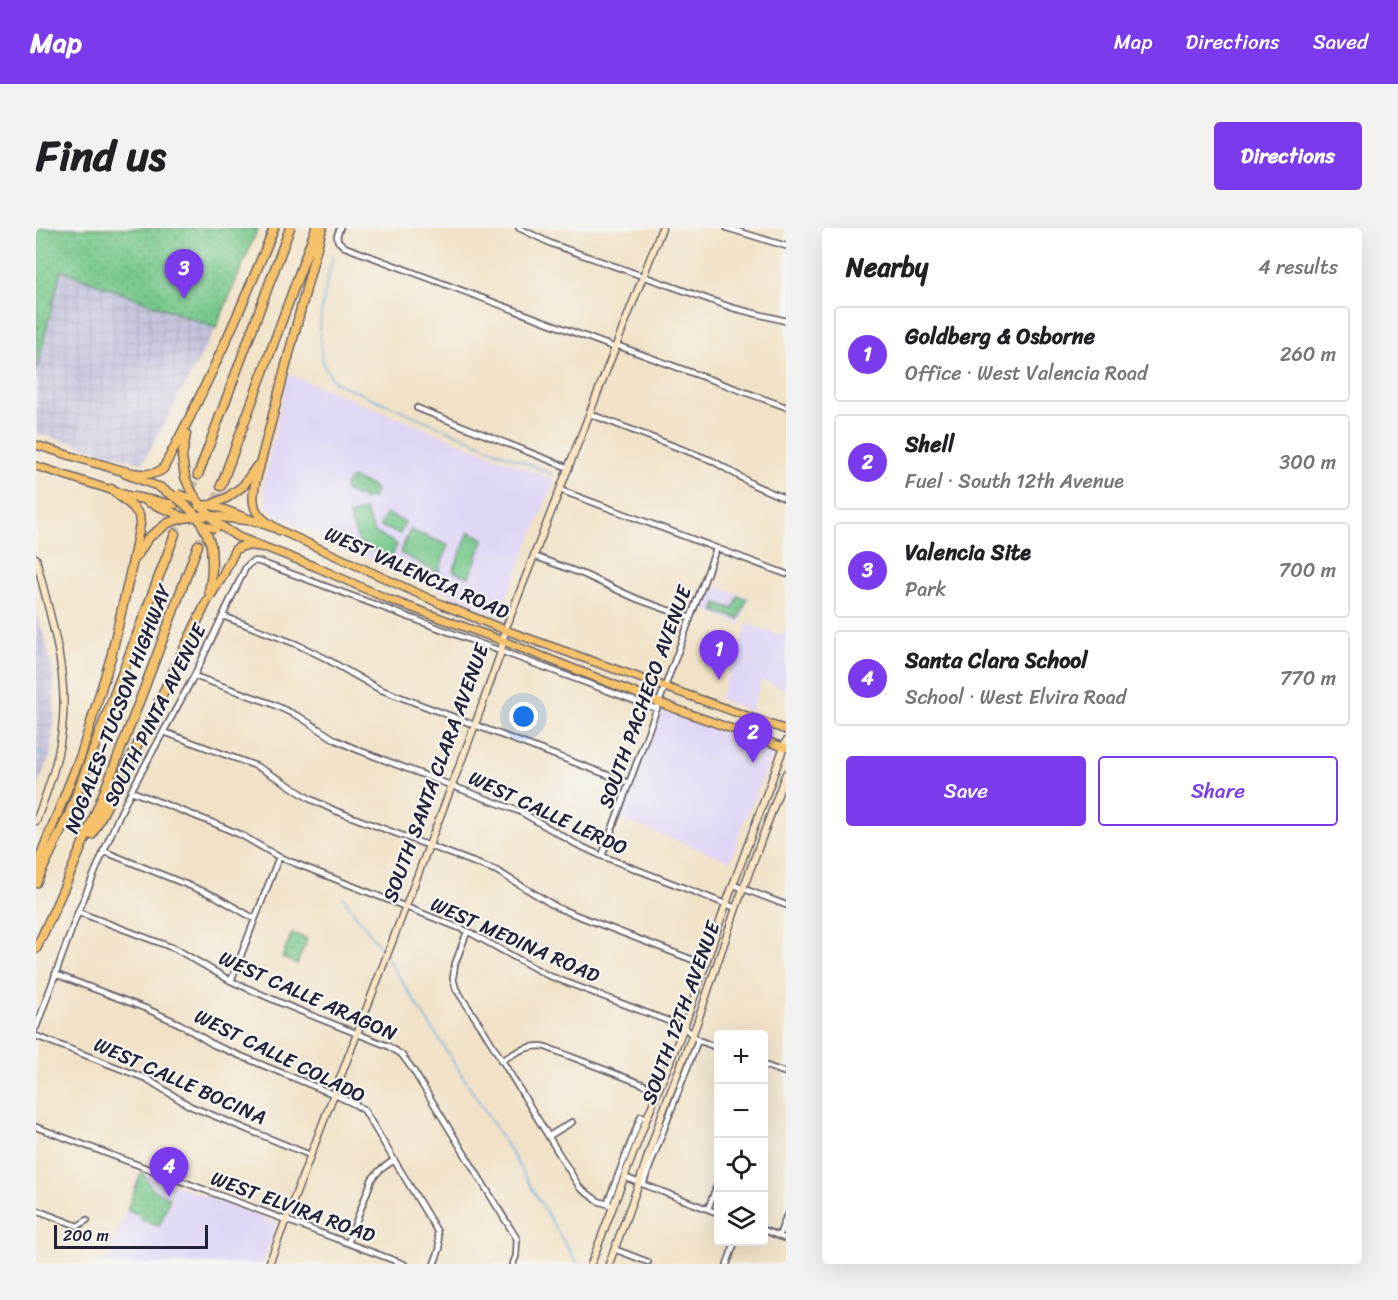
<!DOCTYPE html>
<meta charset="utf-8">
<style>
:root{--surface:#fff;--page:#f2f2f2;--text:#202124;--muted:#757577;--line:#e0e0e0;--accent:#7c3aed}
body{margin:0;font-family:Sriracha,sans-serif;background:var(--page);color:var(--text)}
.controls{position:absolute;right:18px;bottom:18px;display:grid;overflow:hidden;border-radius:6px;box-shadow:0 6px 24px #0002}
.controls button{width:54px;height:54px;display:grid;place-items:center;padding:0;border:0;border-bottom:2px solid var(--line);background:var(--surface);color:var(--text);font:30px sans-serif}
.scale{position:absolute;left:18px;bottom:15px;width:154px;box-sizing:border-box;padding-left:6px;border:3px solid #22223b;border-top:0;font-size:16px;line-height:21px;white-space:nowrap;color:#22223b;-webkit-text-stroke:4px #f6f6f2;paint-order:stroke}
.you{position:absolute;left:488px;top:489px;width:21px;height:21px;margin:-15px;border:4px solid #fff;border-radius:50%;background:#1a73e8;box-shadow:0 0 0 9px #1a73e833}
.badge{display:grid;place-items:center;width:39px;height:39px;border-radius:50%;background:var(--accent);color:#fff;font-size:20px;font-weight:700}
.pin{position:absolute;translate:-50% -50px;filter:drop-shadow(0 2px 3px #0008)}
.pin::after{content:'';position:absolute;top:32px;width:21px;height:18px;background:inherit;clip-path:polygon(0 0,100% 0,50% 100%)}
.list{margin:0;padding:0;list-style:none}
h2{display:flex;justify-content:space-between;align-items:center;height:78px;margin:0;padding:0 24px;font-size:26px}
h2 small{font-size:20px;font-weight:400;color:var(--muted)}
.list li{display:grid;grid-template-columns:39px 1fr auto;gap:18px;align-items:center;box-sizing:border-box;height:96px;margin:0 12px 12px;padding:0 12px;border:2px solid var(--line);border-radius:6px}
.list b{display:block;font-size:22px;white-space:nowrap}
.list p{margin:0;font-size:20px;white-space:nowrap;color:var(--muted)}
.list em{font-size:20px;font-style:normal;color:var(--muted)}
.actions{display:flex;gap:12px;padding:18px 24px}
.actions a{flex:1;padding:14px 0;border:2px solid var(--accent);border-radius:6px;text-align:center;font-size:21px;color:var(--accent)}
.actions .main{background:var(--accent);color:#fff}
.icon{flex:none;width:33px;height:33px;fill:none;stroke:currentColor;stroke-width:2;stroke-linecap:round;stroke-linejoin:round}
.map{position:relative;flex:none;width:750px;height:1036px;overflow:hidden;border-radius:6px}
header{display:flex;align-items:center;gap:36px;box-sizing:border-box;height:84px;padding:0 30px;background:var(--accent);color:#fff}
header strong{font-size:28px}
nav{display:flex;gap:33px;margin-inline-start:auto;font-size:21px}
.intro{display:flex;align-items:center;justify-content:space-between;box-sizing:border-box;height:144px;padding:0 36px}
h1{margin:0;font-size:42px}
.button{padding:15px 27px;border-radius:6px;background:var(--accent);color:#fff;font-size:21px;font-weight:700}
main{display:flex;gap:36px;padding:0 36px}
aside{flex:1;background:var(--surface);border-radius:6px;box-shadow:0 6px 24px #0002}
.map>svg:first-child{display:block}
.built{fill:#dfd5f5}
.industrial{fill:url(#industrial-grid)}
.grass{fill:url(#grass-dots);stroke:#4c7462;stroke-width:1.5}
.pitch{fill:#75c789;stroke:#4c7462;stroke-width:1.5}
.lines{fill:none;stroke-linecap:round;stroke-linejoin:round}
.stream{stroke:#65a8da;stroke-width:1.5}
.highway-tunnel{stroke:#c8bcab;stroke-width:8;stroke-dasharray:8 4;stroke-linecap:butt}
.street-casing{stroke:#6a656c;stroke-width:8}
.secondary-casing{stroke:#6a656c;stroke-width:9}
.primary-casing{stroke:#6a656c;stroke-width:10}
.highway-casing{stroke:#6a656c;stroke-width:11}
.street{stroke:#fff;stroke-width:4.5}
.secondary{stroke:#fbe6c4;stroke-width:6}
.primary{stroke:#f5c16b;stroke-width:7}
.highway{stroke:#f5c16b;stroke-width:8}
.primary-bridge-casing{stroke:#6a656c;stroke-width:10;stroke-linecap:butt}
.highway-bridge-casing{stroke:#6a656c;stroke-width:11;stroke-linecap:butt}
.primary-bridge{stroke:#f5c16b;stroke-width:7}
.highway-bridge{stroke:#f5c16b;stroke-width:8}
.labels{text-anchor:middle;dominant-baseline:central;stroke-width:4.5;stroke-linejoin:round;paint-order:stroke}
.street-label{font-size:20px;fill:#22223b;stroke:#f6f6f2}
</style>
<header>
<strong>Map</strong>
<nav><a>Map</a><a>Directions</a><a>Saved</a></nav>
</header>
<div class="intro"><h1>Find us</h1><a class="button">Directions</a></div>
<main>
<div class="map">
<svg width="750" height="1036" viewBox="0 0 750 1036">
<defs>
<pattern id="industrial-grid" width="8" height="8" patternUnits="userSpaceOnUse" patternTransform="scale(1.5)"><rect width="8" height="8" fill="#c3c1db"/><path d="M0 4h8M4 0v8" fill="none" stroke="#a7a6bd"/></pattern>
<pattern id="grass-dots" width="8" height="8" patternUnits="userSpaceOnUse" patternTransform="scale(1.5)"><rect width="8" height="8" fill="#75c789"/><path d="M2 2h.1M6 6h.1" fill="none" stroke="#60a171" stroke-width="1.8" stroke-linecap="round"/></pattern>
</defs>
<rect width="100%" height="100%" fill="#f6f6f2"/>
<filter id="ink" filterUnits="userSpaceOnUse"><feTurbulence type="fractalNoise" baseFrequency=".0167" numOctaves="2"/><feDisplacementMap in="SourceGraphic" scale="12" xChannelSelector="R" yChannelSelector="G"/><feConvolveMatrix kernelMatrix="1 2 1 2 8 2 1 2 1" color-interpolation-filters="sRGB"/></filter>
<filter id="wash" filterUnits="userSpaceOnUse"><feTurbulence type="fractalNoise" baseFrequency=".008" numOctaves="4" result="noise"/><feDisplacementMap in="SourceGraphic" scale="24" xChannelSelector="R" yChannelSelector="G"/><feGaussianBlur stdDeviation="1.35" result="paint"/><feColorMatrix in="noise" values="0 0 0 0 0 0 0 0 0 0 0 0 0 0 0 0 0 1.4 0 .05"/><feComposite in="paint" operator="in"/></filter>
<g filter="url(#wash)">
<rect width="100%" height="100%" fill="#f1e2c7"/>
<path class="built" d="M252,146L519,252L463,388L443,380L240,287L231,279L227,258Z
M671,355L713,370L704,396L662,379Z
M712,396L746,408L750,398V461L726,452L715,483L683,471Z
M629,484L733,519L736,528L703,606L695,633L584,591L625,487Z
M104,944L238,994L241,998L226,1036H70Z"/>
<path class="industrial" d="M25,41L180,100L107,235L0,205V144Z
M0,386L11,417L17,448L18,490L15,525L0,562Z"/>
<path class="grass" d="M0,0H222L180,100L25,42L0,144Z
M316,250L336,258L340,262L337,270L327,271L309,263C308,256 310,254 316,250Z
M703,368L711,371L703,391L678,383L681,375L697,381Z
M256,705L271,711L261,736L246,730Z
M106,943L116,961L134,970L123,998L105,992V987L91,982Z"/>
<path class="pitch" d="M329,282L338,304L361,316L355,331L323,314L313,288Z
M350,286L369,294L364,306L344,298Z
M374,302L412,317L402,345L364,325Z
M433,304L448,311L433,349L417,343Z"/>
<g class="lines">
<path class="stream" d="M297,26L287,73L283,101L287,136L298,154L516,246
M0,525L14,529
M307,669L349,726
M351,730L465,908L541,1036"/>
</g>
</g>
<g filter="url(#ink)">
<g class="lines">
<path class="highway-tunnel" d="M139,306L162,247
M162,317L185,258"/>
<g class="street-casing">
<path id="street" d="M304,0L301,8L302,13L309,19L580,120
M483,0L516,16L697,80L750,93
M691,0L750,18
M580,117L750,179
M381,180L533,240
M554,186L677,233L718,257L750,271
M524,262L750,346
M498,328L549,347L601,371L654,390
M187,388L260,416L287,429L343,461L593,555
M158,448L234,475L264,489L300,512L322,522L485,584L540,616L566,628L700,680
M128,504L220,538L245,552L274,571L300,583L461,643L522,680L670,737
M95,563L180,596L207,608L243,629L431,703L511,747L648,799L662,812L682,820
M67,623L179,668L219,691
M566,628L680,321
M698,657L750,677
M42,684L140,721L195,753L252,778L352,818L366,827L377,842L481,1011L480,1028L477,1036
M431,704L419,736L417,750L420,761L448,803L544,960L562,973L577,978
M19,746L111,781L144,796L178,817L297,866L320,877L328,882L401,1003L404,1020L398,1036
M195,753L243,629
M0,800L42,684L82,590L95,563L158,448L210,339C215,334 217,332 224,334L621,481
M0,808L111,851L154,878L274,927
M465,833C480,824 489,818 507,818L622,862
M728,837L750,845
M0,899L368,1036
M513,908L536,894
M588,949L682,985
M607,956L662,812
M571,976L605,888L611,890
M672,981L682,954
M0,982L42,998L51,992
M728,1002L750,1011
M743,1008L750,989
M312,1015L336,951L344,942L358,932
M578,1021L612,1034
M691,1036L699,1014"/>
</g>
<g class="secondary-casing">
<path id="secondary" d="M0,330C12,381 31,437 27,490C25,526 13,560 0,593
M233,1036L439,497L465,424L469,402L626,0
M555,1036L611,890L648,799L690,676L750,513
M573,1036L603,955L626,886L661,795L700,680L750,545"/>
</g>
<g class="primary-casing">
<path id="primary" d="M0,217L61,236
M0,238L100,270
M89,246L126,260
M111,274L136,284
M187,281L243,302L407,377L469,402L750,502
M200,308L280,339L352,371L467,413L640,481L750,520"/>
</g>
<g class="highway-casing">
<path id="highway" d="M57,234C76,239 110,254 127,241C169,163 205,82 238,0
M162,247L254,0
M149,249L146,229L150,206
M185,258L280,0
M123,259L141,270
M98,269L138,277
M192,269L207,258L221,238
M184,289L219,293
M182,296L202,309
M243,302C237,298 229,294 224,288C210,274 222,247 226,229L286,0
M101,328L112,310L132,295
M173,363C177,347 176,333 175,317
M56,607L114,492L171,373L186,349L199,322L204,319L211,317L227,319
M0,639L45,527L75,429L96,337L104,296L103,287L97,279L75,261
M0,655L33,586L139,306
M0,721C62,590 111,453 162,317"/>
</g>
<use href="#street" class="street"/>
<use href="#secondary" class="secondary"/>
<use href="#primary" class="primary"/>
<use href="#highway" class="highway"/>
<g class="primary-bridge-casing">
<path id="primary-bridge" d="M142,266L163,273
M173,277L187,281
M136,284L148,289
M167,297L180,301"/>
</g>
<g class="highway-bridge-casing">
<path id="highway-bridge" d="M149,249C156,269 168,281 182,296
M141,270C162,287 166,292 175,317
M163,278L175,277L192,269
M132,295C150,288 166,286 184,289"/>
</g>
<use href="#primary-bridge" class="primary-bridge"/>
<use href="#highway-bridge" class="highway-bridge"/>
</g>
</g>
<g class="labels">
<g class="street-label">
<text transform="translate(381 345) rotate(24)">WEST VALENCIA ROAD</text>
<text transform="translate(609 469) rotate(-70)">SOUTH PACHECO AVENUE</text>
<text transform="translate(82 481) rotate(-69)">NOGALES–TUCSON HIGHWAY</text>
<text transform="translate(119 487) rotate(-63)">SOUTH PINTA AVENUE</text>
<text transform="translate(400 545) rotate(-70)">SOUTH SANTA CLARA AVENUE</text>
<text transform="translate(512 585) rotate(25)">WEST CALLE LERDO</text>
<text transform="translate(479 712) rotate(24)">WEST MEDINA ROAD</text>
<text transform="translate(272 768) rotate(24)">WEST CALLE ARAGON</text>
<text transform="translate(645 785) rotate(-70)">SOUTH 12TH AVENUE</text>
<text transform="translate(244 828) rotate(26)">WEST CALLE COLADO</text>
<text transform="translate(144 853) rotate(24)">WEST CALLE BOCINA</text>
<text transform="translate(257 979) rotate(20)">WEST ELVIRA ROAD</text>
</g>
</g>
</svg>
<div class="controls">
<button>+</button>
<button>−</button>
<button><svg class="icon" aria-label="locate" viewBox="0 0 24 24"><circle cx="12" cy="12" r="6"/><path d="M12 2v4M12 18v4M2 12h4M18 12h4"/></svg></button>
<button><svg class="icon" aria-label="layers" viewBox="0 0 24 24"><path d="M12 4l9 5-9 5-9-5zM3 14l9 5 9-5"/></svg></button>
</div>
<div class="scale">200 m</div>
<div class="you"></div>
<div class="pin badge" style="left:683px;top:452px">1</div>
<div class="pin badge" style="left:717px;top:535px">2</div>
<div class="pin badge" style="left:148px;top:71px">3</div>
<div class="pin badge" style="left:133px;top:969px">4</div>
</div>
<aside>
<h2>Nearby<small>4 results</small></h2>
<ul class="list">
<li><span class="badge">1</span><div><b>Goldberg &amp; Osborne</b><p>Office · West Valencia Road</p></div><em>260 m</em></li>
<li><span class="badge">2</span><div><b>Shell</b><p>Fuel · South 12th Avenue</p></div><em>300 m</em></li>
<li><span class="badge">3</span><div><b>Valencia Site</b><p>Park</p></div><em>700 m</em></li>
<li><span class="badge">4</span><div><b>Santa Clara School</b><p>School · West Elvira Road</p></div><em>770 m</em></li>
</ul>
<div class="actions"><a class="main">Save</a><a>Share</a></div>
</aside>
</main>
